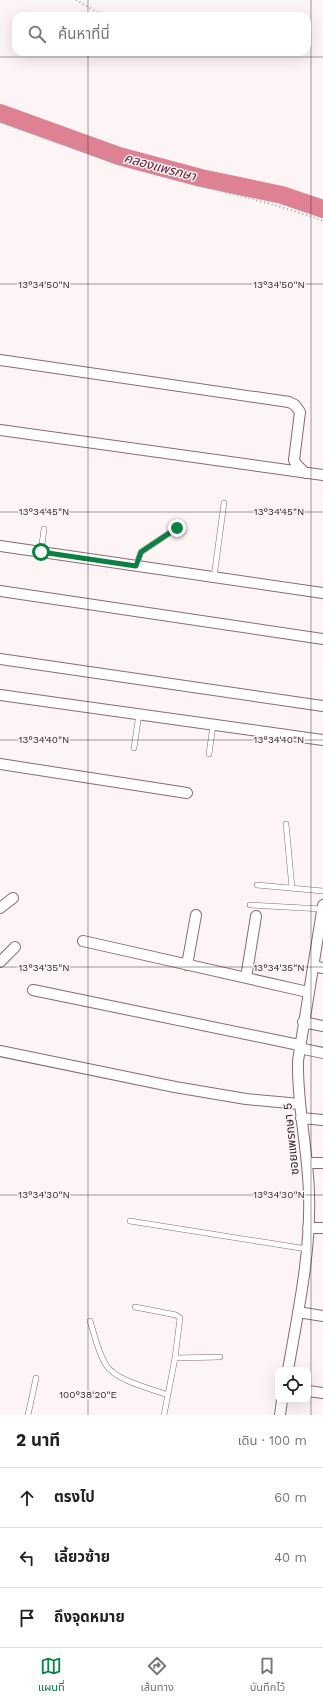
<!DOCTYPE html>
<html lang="th">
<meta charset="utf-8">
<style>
:root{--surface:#fff;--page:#f6f6f6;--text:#202124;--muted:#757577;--line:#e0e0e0;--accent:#0b8043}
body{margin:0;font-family:"Work Sans","Noto Sans Thai",sans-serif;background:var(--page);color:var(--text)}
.controls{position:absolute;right:12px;bottom:12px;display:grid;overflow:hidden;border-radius:8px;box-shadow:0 4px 16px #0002}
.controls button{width:36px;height:36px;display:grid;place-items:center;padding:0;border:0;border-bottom:1px solid var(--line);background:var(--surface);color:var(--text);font:20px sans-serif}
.stop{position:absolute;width:12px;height:12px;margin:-9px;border:3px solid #0b8043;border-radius:50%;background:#fff}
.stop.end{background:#0b8043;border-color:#fff;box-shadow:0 1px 4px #0008}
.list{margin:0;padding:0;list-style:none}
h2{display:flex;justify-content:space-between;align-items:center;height:52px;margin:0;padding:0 16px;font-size:17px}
h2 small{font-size:13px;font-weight:400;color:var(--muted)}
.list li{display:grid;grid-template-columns:26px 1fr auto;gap:12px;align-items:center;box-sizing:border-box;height:60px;padding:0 16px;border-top:1px solid var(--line)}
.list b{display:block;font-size:15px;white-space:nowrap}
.list em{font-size:13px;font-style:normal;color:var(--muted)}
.icon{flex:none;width:22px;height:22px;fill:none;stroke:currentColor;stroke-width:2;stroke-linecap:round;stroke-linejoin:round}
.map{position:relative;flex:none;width:323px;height:1415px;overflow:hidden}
.search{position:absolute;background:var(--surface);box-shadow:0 4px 16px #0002;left:12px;right:12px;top:12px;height:44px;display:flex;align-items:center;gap:10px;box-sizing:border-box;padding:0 14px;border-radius:12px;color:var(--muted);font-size:15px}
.sheet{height:232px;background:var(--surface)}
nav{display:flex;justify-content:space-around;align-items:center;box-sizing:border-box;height:56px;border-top:1px solid var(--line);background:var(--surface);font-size:11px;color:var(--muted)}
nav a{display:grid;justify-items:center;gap:2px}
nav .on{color:var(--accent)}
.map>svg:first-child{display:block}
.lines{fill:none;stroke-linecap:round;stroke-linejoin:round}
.river{stroke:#dd8193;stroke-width:18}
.service-casing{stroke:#8c6a70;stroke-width:6}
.minor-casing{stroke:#8c6a70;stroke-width:12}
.path{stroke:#aca1a3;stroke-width:2;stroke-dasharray:1 3;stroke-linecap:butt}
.service{stroke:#fff;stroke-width:5}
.minor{stroke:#fff;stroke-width:10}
.route{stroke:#0b8043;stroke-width:5}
.ticks{fill:none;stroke:#332527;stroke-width:1;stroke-opacity:0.45}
.labels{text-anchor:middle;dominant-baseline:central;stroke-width:3;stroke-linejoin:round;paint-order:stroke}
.street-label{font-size:12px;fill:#332527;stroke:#fcf4f5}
.water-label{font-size:13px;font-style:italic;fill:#65132d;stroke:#fcf4f5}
.ticks-label{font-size:10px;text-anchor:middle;fill:#332527;stroke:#fcf4f5;stroke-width:3;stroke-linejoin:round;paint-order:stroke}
</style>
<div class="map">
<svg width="323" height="1415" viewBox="0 0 323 1415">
<rect width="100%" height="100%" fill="#fcf4f5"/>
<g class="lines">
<path class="river" d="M0,113L119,156L201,178L282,195L323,209"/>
<g class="service-casing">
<path id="service" d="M41,552L44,529
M136,566L141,552L177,528
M214,577L224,503
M134,748L139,714
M209,754L213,725
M286,824L292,888
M257,885L323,891
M250,905L322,909
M130,1221L307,1249
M135,1307L176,1315L180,1318L175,1358L164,1415
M90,1321C95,1336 98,1353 106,1365C116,1381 152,1389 168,1395
M175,1358L220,1357
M28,1415L36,1378"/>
</g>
<g class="minor-casing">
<path id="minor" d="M0,360L289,402L295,405L300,412L294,460L296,464L305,473
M0,430L323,475
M0,546L323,593
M0,591L323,639
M0,659L323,706
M0,695L323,740
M0,764L187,793
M0,908L13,898
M83,941L308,992
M0,962L15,947
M187,965L196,915
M313,966L323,968
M246,978L256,916
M33,990L299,1045
M303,1022L323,1026
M299,1048L323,1053
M0,1051L175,1087L246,1099L300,1104
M301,1118L323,1120
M307,1163H323
M308,1228H323
M298,1312L323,1316
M288,1370C298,1312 311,1253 309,1194C308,1150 297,1106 298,1061L323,905
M308,1391L323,1393
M280,1415L282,1400"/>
</g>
<path class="path" d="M76,0L104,16
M181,52L185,54
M0,122C68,147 139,168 209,188C248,198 286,207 323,221"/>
<use href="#service" class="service"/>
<use href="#minor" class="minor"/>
</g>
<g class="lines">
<path class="route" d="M41,552L136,566L141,552L177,528"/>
</g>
<path class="ticks" d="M88,0V16M311,0V1415M88,52V1415M0,57H323M0,284H323M0,512H323M0,740H323M0,967H323M0,1195H323"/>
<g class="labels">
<g class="street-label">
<text transform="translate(291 1139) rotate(-96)">ซอยแพรกษา 5</text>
</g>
<g class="water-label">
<text transform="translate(160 167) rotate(15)">คลองแพรกษา</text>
</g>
</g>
<g class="ticks-label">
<text x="44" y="288">13°34'50"N</text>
<text x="279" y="288">13°34'50"N</text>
<text x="44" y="515">13°34'45"N</text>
<text x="279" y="515">13°34'45"N</text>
<text x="44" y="743">13°34'40"N</text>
<text x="279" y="743">13°34'40"N</text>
<text x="44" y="971">13°34'35"N</text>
<text x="279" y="971">13°34'35"N</text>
<text x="44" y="1198">13°34'30"N</text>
<text x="279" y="1198">13°34'30"N</text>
<text x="88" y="1398">100°38'20"E</text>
</g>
</svg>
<div class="controls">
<button><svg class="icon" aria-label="locate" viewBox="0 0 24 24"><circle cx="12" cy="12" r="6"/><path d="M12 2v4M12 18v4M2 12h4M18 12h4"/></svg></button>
</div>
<div class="stop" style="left:41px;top:552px"></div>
<div class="stop end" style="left:177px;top:528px"></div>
<div class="search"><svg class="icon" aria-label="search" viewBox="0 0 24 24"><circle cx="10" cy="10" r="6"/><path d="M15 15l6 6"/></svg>ค้นหาที่นี่</div>
</div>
<section class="sheet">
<h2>2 นาที<small>เดิน · 100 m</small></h2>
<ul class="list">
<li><svg class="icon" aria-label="ahead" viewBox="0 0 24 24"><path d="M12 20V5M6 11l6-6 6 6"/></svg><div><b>ตรงไป</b></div><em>60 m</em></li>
<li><svg class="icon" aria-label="left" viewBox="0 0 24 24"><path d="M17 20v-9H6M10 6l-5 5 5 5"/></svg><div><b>เลี้ยวซ้าย</b></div><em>40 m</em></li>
<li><svg class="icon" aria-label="arrive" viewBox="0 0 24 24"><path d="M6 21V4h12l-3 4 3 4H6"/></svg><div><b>ถึงจุดหมาย</b></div></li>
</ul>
</section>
<nav>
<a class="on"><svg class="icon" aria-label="map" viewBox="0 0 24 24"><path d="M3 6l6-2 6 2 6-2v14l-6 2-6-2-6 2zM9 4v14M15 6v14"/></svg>แผนที่</a>
<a><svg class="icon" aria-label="directions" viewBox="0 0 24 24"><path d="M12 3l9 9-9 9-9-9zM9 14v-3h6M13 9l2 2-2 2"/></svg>เส้นทาง</a>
<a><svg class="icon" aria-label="saved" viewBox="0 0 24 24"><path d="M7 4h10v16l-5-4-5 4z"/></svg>บันทึกไว้</a>
</nav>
